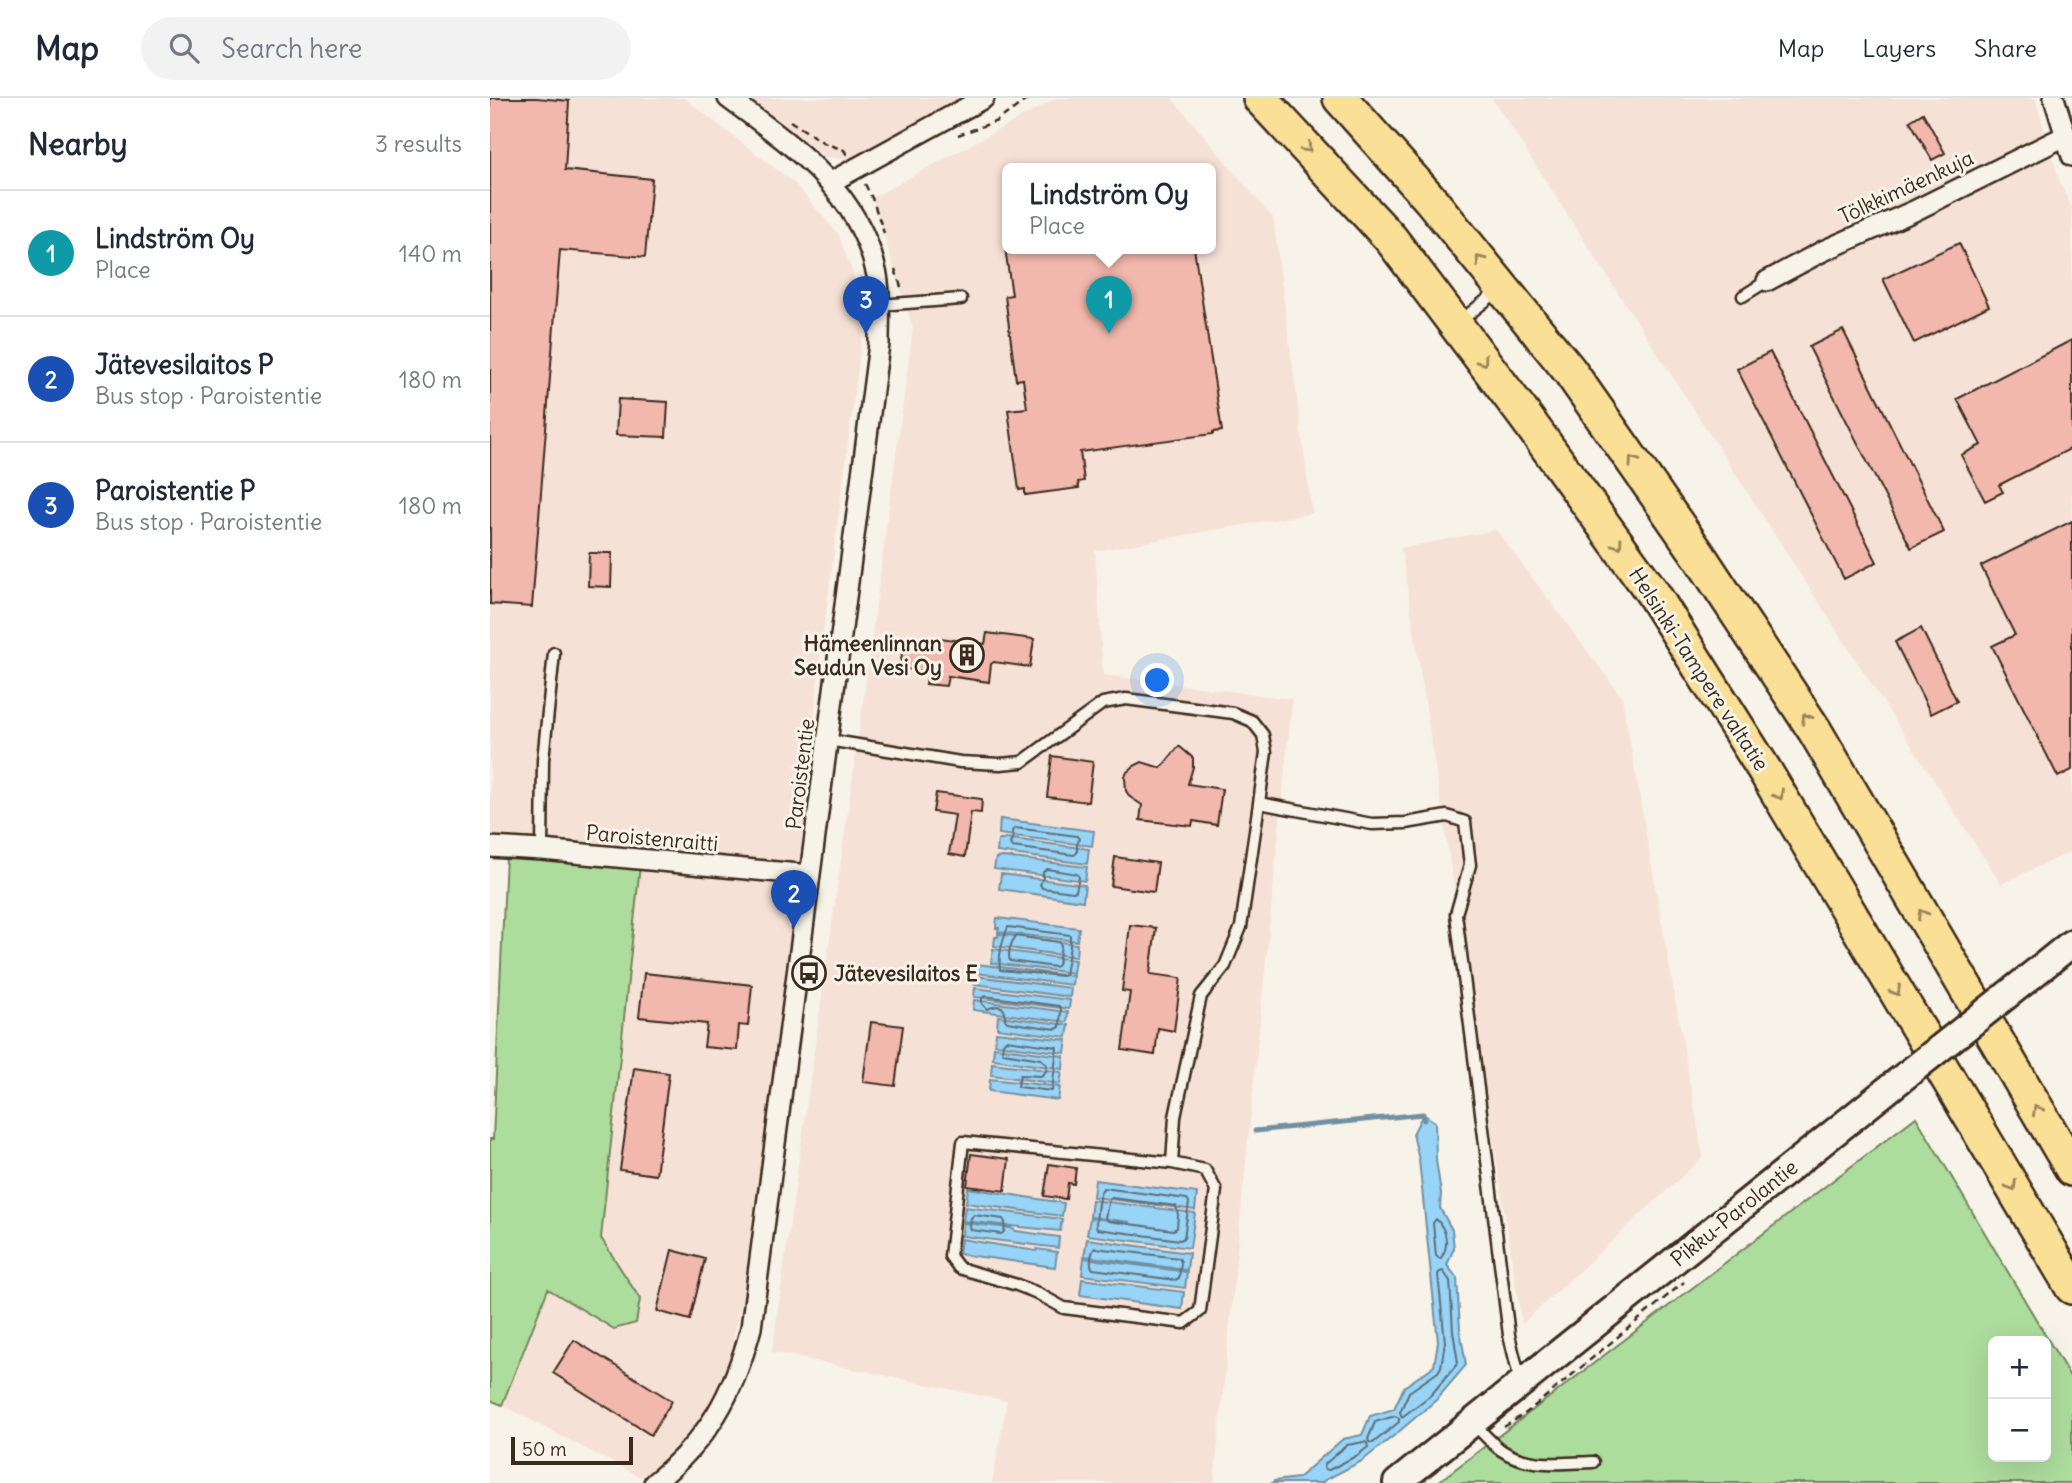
<!DOCTYPE html>
<meta charset="utf-8">
<style>
:root{--surface:#fff;--page:#f2f2f3;--text:#1f2937;--muted:#747a83;--line:#e0e1e3;--accent:#3b2a1e}
body{margin:0;font-family:Delius,sans-serif;background:var(--page);color:var(--text)}
.controls{position:absolute;right:21px;bottom:21px;display:grid;overflow:hidden;border-radius:10px;box-shadow:0 7px 28px #0002}
.controls button{width:63px;height:63px;display:grid;place-items:center;padding:0;border:0;border-bottom:2px solid var(--line);background:var(--surface);color:var(--text);font:35px sans-serif}
.scale{position:absolute;left:21px;bottom:18px;width:122px;box-sizing:border-box;padding-left:7px;border:4px solid #3b2a1e;border-top:0;font-size:19px;line-height:24px;white-space:nowrap;color:#3b2a1e;-webkit-text-stroke:5px #f7f3e8;paint-order:stroke}
.you{position:absolute;left:668px;top:583px;width:24px;height:24px;margin:-18px;border:5px solid #fff;border-radius:50%;background:#1a73e8;box-shadow:0 0 0 10px #1a73e833}
.badge{display:grid;place-items:center;width:46px;height:46px;border-radius:50%;background:var(--accent);color:#fff;font-size:23px;font-weight:700}
.pin{position:absolute;translate:-50% -58px;filter:drop-shadow(0 2px 4px #0008)}
.pin::after{content:'';position:absolute;top:37px;width:24px;height:21px;background:inherit;clip-path:polygon(0 0,100% 0,50% 100%)}
.popup{position:absolute;left:512px;top:65px;width:214px;height:91px;box-sizing:border-box;display:grid;place-content:center;border-radius:10px;background:var(--surface);filter:drop-shadow(0 2px 5px #0005);font-size:23px;white-space:nowrap;color:var(--muted)}
.popup b{font-size:26px;color:var(--text)}
.popup::after{content:'';position:absolute;left:50%;top:100%;margin-left:-14px;border:14px solid transparent;border-top-color:var(--surface)}
.list{margin:0;padding:0;list-style:none}
h2{display:flex;justify-content:space-between;align-items:center;height:91px;margin:0;padding:0 28px;font-size:30px}
h2 small{font-size:23px;font-weight:400;color:var(--muted)}
.list li{display:grid;grid-template-columns:46px 1fr auto;gap:21px;align-items:center;box-sizing:border-box;height:126px;padding:0 28px;border-top:2px solid var(--line)}
.list b{display:block;font-size:26px;white-space:nowrap}
.list p{margin:0;font-size:23px;white-space:nowrap;color:var(--muted)}
.list em{font-size:23px;font-style:normal;color:var(--muted)}
.icon{flex:none;width:38px;height:38px;fill:none;stroke:currentColor;stroke-width:2;stroke-linecap:round;stroke-linejoin:round}
.map{position:relative;flex:none;width:1582px;height:1385px;overflow:hidden}
header{display:flex;align-items:center;gap:42px;box-sizing:border-box;height:98px;padding:0 35px;background:var(--surface);border-bottom:2px solid var(--line)}
header strong{font-size:33px}
nav{display:flex;gap:38px;margin-inline-start:auto;font-size:24px}
.search{width:490px;height:63px;background:var(--page);display:flex;align-items:center;gap:18px;box-sizing:border-box;padding:0 24px;border-radius:38px;color:var(--muted);font-size:26px}
main{display:flex}
aside{flex:1;background:var(--surface)}
.map>svg:first-child{display:block}
.built{fill:#f6e1d6;fill-rule:evenodd}
.green{fill:#addd9d;stroke:#74845e;stroke-width:2;fill-rule:evenodd}
.water{fill:#97d4f8;stroke:#7290a1;stroke-width:2}
.lines{fill:none;stroke-linecap:round;stroke-linejoin:round}
.shore{stroke:#606e75;stroke-width:2}
.stream{stroke:#7290a1;stroke-width:5}
.building{fill:#f2b8ad;stroke:#3b2a1e;stroke-width:2}
.service-casing{stroke:#3b2a1e;stroke-width:15}
.minor-casing{stroke:#3b2a1e;stroke-width:24}
.secondary-casing{stroke:#3b2a1e;stroke-width:32}
.motorway-casing{stroke:#3b2a1e;stroke-width:38}
.path{stroke:#3b2a1e;stroke-width:2.5;stroke-dasharray:7 5;stroke-linecap:butt}
.service{stroke:#f7f3e8;stroke-width:10}
.minor{stroke:#f7f3e8;stroke-width:19}
.secondary{stroke:#f7f3e8;stroke-width:26}
.motorway{stroke:#fadf96;stroke-width:33}
.secondary-bridge-casing{stroke:#3b2a1e;stroke-width:32;stroke-linecap:butt}
.secondary-bridge{stroke:#f7f3e8;stroke-width:26}
.oneway{stroke:#9a845a}
.labels{text-anchor:middle;dominant-baseline:central;stroke-width:6;stroke-linejoin:round;paint-order:stroke}
.street-label{font-size:21px;fill:#3b2a1e;stroke:#f7f3e8}
.poi-label{font-size:21px;font-weight:bold;fill:#3b2a1e;stroke:#f7f3e8;text-anchor:end}
</style>
<header>
<strong>Map</strong>
<div class="search"><svg class="icon" aria-label="search" viewBox="0 0 24 24"><circle cx="10" cy="10" r="6"/><path d="M15 15l6 6"/></svg>Search here</div>
<nav><a>Map</a><a>Layers</a><a>Share</a></nav>
</header>
<main>
<aside>
<h2>Nearby<small>3 results</small></h2>
<ul class="list">
<li><span class="badge" style="background:#0f9aa8">1</span><div><b>Lindström Oy</b><p>Place</p></div><em>140 m</em></li>
<li><span class="badge" style="background:#1a4fb4">2</span><div><b>Jätevesilaitos P</b><p>Bus stop · Paroistentie</p></div><em>180 m</em></li>
<li><span class="badge" style="background:#1a4fb4">3</span><div><b>Paroistentie P</b><p>Bus stop · Paroistentie</p></div><em>180 m</em></li>
</ul>
</aside>
<div class="map">
<svg width="1582" height="1385" viewBox="0 0 1582 1385">
<rect width="100%" height="100%" fill="#f7f3e8"/>
<filter id="ink" filterUnits="userSpaceOnUse"><feTurbulence type="fractalNoise" baseFrequency=".0143" numOctaves="2"/><feDisplacementMap in="SourceGraphic" scale="14" xChannelSelector="R" yChannelSelector="G"/><feConvolveMatrix kernelMatrix="1 2 1 2 8 2 1 2 1" color-interpolation-filters="sRGB"/></filter>
<g filter="url(#ink)">
<path class="built" d="M0,0H194L304,85L348,136L362,172L373,231L330,560L307,793L256,1179L239,1263L229,1297L175,1363L150,1379L12,1307L70,1162L150,767L0,757Z
M260,0H469L359,61L335,59Z
M567,0H682L783,120L822,415L605,453L613,577L802,601L724,1385H502L517,1303L282,1254L371,619L423,230L382,100ZM518,70H720V150H518Z
M1002,0H1545L1570,85L1582,110V753L1511,786Z
M1006,432L1132,599L1213,1059L1032,1226L911,450Z"/>
<path class="green" d="M16,758L150,767L111,1140L150,1201L146,1225L124,1231L58,1191L12,1307L0,1302V1041H3Z
M1426,1019L1582,1282V1385H947ZM1503,1243H1556V1359H1503Z"/>
<path class="water" d="M510,721L604,733L602,748L509,736Z
M515,740L599,751L597,766L507,754L508,742H513Z
M513,759L597,769L595,783L504,771L506,760Z
M511,776L595,787L593,803L509,791Z
M507,820L589,830L587,843L508,834L509,830H506Z
M508,836L587,846L586,859L504,848L505,839H508Z
M503,851L585,862L583,875L501,865Z
M486,866L583,878L582,887L485,875Z
M485,878L581,890L580,899L484,886Z
M485,890L580,902L579,911L484,899Z
M484,902L578,914L577,924L483,912Z
M508,918L579,927L577,939L507,930Z
M506,934L577,942L575,955L505,946Z
M504,949L574,958L573,971L503,961Z
M502,965L572,974L570,986L501,977Z
M500,981L570,989L568,1002L499,993Z
M933,1016L945,1024L946,1062L951,1095L950,1110L962,1132L964,1150L957,1167L967,1180L970,1232L976,1267L946,1302L906,1336L872,1363L835,1382L832,1385H782L784,1383L808,1380L853,1341L872,1337L880,1318L904,1311L914,1289L944,1268L948,1244L929,1062L923,1036Z
M605,1082L707,1095L705,1112L603,1099Z
M478,1090L574,1105L572,1118L476,1105Z
M602,1102L705,1115L700,1150L597,1137L600,1120L640,1124L600,1119Z
M475,1109L572,1121L570,1133L473,1123Z
M473,1125L521,1130L526,1133L569,1139L568,1150L472,1138Z
M471,1141L546,1153L547,1151L567,1154L565,1169L469,1156Z
M597,1141L699,1155L697,1172L594,1158Z
M594,1160L697,1174L695,1190L592,1177Z
M592,1181L694,1194L692,1211L590,1197Z"/>
<g class="lines">
<path class="shore" d="M525,730L587,738L589,741L587,747V755L584,757L522,749L520,746L523,739L522,733Z
M557,771L587,776L589,779L586,793L583,794L552,790L550,786L553,780V774Z
M518,829L580,837V848L575,877L572,878L510,872C508,856 513,842 518,829Z
M526,838L569,844L571,847L568,867L565,869L520,863C517,856 521,844 526,838Z
M495,898L569,908L571,911L570,929L566,931L517,924L515,921V914L512,909L506,908L497,911L492,906V900Z
M516,942L567,949L562,993L528,989L530,977L551,978L556,973L557,967L551,961L513,955L512,953L513,945Z
M613,1090L697,1101L699,1104L694,1140L690,1142L607,1131L606,1128C607,1116 607,1099 613,1090Z
M622,1100L686,1108L688,1117L687,1130L683,1132L618,1123L615,1120L619,1101Z
M484,1117L513,1121L515,1124L514,1134L511,1136L481,1132L480,1129L481,1120Z
M946,1121C957,1132 960,1149 950,1161L946,1158L943,1125Z
M605,1150L689,1160L691,1164L689,1180L685,1182L603,1171C599,1167 601,1154 605,1150Z
M953,1173L960,1183L963,1233L968,1265L941,1297L912,1319L910,1314L919,1294L948,1274L951,1269L955,1244L948,1176L950,1174Z
M905,1318L909,1320V1324L883,1345L879,1344L878,1341L885,1324Z
M874,1344L877,1345L878,1349L868,1357L839,1372L834,1371L835,1366L857,1347Z"/>
<path class="stream" d="M765,1033L933,1016L934,1022"/>
</g>
<path class="building" d="M0,0H47L79,3L75,72L162,81L155,159L70,152L42,509L0,506Z
M1433,15L1455,55L1442,62L1420,23Z
M1469,145L1499,208L1424,245L1393,181Z
M515,150H704L732,333L723,334V336L590,354L594,383L588,384L589,390L535,397V391L529,392L518,312L537,310L533,281L526,282L515,198L522,197Z
M1353,232L1454,434L1421,450L1319,249Z
M1582,242V350L1509,387L1513,394L1495,403L1471,357L1491,347L1467,301Z
M1280,254L1387,464L1354,481L1247,271Z
M128,301L178,304L176,339L126,337Z
M1582,423V672L1568,679L1502,548L1525,537L1491,468Z
M99,455H122L121,489L98,488Z
M1431,530L1467,603L1441,616L1405,544Z
M497,535L544,541L540,569L504,564L501,566L499,584L458,578L456,588L436,586L438,574L410,570L413,548L426,550L427,540L442,542L443,539L495,546Z
M689,648L703,660V669L698,686L732,691L727,727L703,723L702,728L650,722L652,707L640,699L636,693L635,679L637,674L644,668L652,664L671,670Z
M562,658L603,664L598,704L557,699Z
M446,695L492,701L491,715L481,714L475,759L459,756L465,717L443,714Z
M625,759L668,765L664,794L621,788Z
M640,827L666,830L660,876L691,880L684,933L668,930L665,957L632,952L640,894L632,893Z
M154,875L262,887L258,928L249,927L247,952L214,949L217,926L149,919Z
M381,924L413,928L405,988L373,984Z
M144,970L179,975L166,1077L130,1072Z
M481,1056L519,1061L515,1093L477,1088Z
M559,1066L586,1070L584,1086L578,1085L576,1101L554,1098Z
M182,1152L215,1161L200,1222L167,1213Z
M84,1242L182,1303L161,1337L63,1275Z"/>
<g class="lines">
<g class="service-casing">
<path id="service" d="M1253,198L1277,183
M389,207L471,201
M969,224L1009,192
M338,642L470,664L510,666L532,664L613,605L636,601L743,615L762,623L773,637L776,654L769,705L882,726L916,725L957,718L975,724L980,767L966,816L1019,1237L1030,1282
M52,752L53,662L64,555
M682,1065L473,1044L460,1158L469,1170L527,1187L545,1194L574,1210L694,1225L710,1213L726,1092L715,1072L682,1065L685,1019L711,898L735,868L751,829L769,705
M983,1325C992,1334 1001,1345 1011,1352C1037,1370 1073,1365 1103,1364"/>
</g>
<g class="minor-casing">
<path id="minor" d="M1564,0L1582,58
M341,84L494,0
M1277,183L1333,153L1424,113L1575,38
M0,749L52,752L320,777
M164,1385C219,1341 243,1297 261,1230L389,246C389,224 391,199 387,177C369,92 303,48 238,0"/>
</g>
<g class="secondary-casing">
<path id="secondary" d="M1541,878L1582,845
M907,1385L1396,993"/>
</g>
<g class="motorway-casing">
<path id="motorway" d="M770,0L901,141L1034,317L1162,494L1275,673L1582,1189
M850,0L940,101L1079,272L1210,459L1325,633L1582,1071"/>
</g>
<path class="path" d="M300,23L334,45L354,52L357,57
M468,37L507,23L539,0
M375,86L382,100L394,135
M405,171L412,192
M1014,1329L1036,1315L1194,1184"/>
<use href="#service" class="service"/>
<use href="#minor" class="minor"/>
<use href="#secondary" class="secondary"/>
<use href="#motorway" class="motorway"/>
<g class="secondary-bridge-casing">
<path id="secondary-bridge" d="M1396,993L1541,878"/>
</g>
<use href="#secondary-bridge" class="secondary-bridge"/>
</g>
<defs><path id="oneway-chevron" d="M-2-3.5L2.5 0L-2 3.5" fill="none" stroke-width="1.6" stroke-linecap="round" stroke-linejoin="round" transform="scale(1.75)"/></defs>
<g class="oneway">
<use href="#oneway-chevron" transform="translate(817 50) rotate(47)"/>
<use href="#oneway-chevron" transform="translate(990 162) rotate(-129)"/>
<use href="#oneway-chevron" transform="translate(993 263) rotate(53)"/>
<use href="#oneway-chevron" transform="translate(1143 363) rotate(-125)"/>
<use href="#oneway-chevron" transform="translate(1128 446) rotate(54)"/>
<use href="#oneway-chevron" transform="translate(1316 620) rotate(-123)"/>
<use href="#oneway-chevron" transform="translate(1289 697) rotate(59)"/>
<use href="#oneway-chevron" transform="translate(1432 816) rotate(-120)"/>
<use href="#oneway-chevron" transform="translate(1406 893) rotate(59)"/>
<use href="#oneway-chevron" transform="translate(1547 1012) rotate(-120)"/>
<use href="#oneway-chevron" transform="translate(1522 1088) rotate(59)"/>
</g>
</g>
<defs>
<g id="building-ring" transform="scale(1.75)"><circle r="9.5" fill="#f7f3e8" stroke="#3b2a1e" stroke-width="1.5"/><path d="M-4-6H4V6H1V3H-1V6H-4ZM-2.5-4.3h1.7v1.8h-1.7ZM.8-4.3h1.7v1.8H.8ZM-2.5-1h1.7V.8h-1.7ZM.8-1h1.7V.8H.8Z" fill="#3b2a1e"/></g>
<g id="bus-ring" transform="scale(1.75)"><circle r="9.5" fill="#f7f3e8" stroke="#3b2a1e" stroke-width="1.5"/><path d="M-5-6H5V4H4V6H2V4H-2V6H-4V4H-5ZM-3.5-4V0h7V-4ZM-3.5 1.2v1.5H-2V1.2ZM2 1.2v1.5H3.5V1.2Z" fill="#3b2a1e"/></g>
</defs>
<g fill-rule="evenodd">
<use href="#building-ring" x="477" y="557"/>
<use href="#bus-ring" x="319" y="875"/>
</g>
<g class="labels">
<g class="street-label">
<text transform="translate(1416 89) rotate(-25)">Tölkkimäenkuja</text>
<text transform="translate(1209 571) rotate(57)">Helsinki-Tampere valtatie</text>
<text transform="translate(310 676) rotate(-83)">Paroistentie</text>
<text transform="translate(162 740) rotate(5)">Paroistenraitti</text>
<text transform="translate(1244 1115) rotate(-39)">Pikku-Parolantie</text>
</g>
<g class="poi-label">
<text x="452" y="545">Hämeenlinnan<tspan x="452" dy="24">Seudun Vesi Oy</tspan></text>
<text x="344" y="875" text-anchor="start">Jätevesilaitos E</text>
</g>
</g>
</svg>
<div class="controls">
<button>+</button>
<button>−</button>
</div>
<div class="scale">50 m</div>
<div class="you"></div>
<div class="pin badge" style="left:619px;top:236px;background:#0f9aa8">1</div>
<div class="popup"><b>Lindström Oy</b>Place</div>
<div class="pin badge" style="left:304px;top:830px;background:#1a4fb4">2</div>
<div class="pin badge" style="left:376px;top:236px;background:#1a4fb4">3</div>
</div>
</main>
